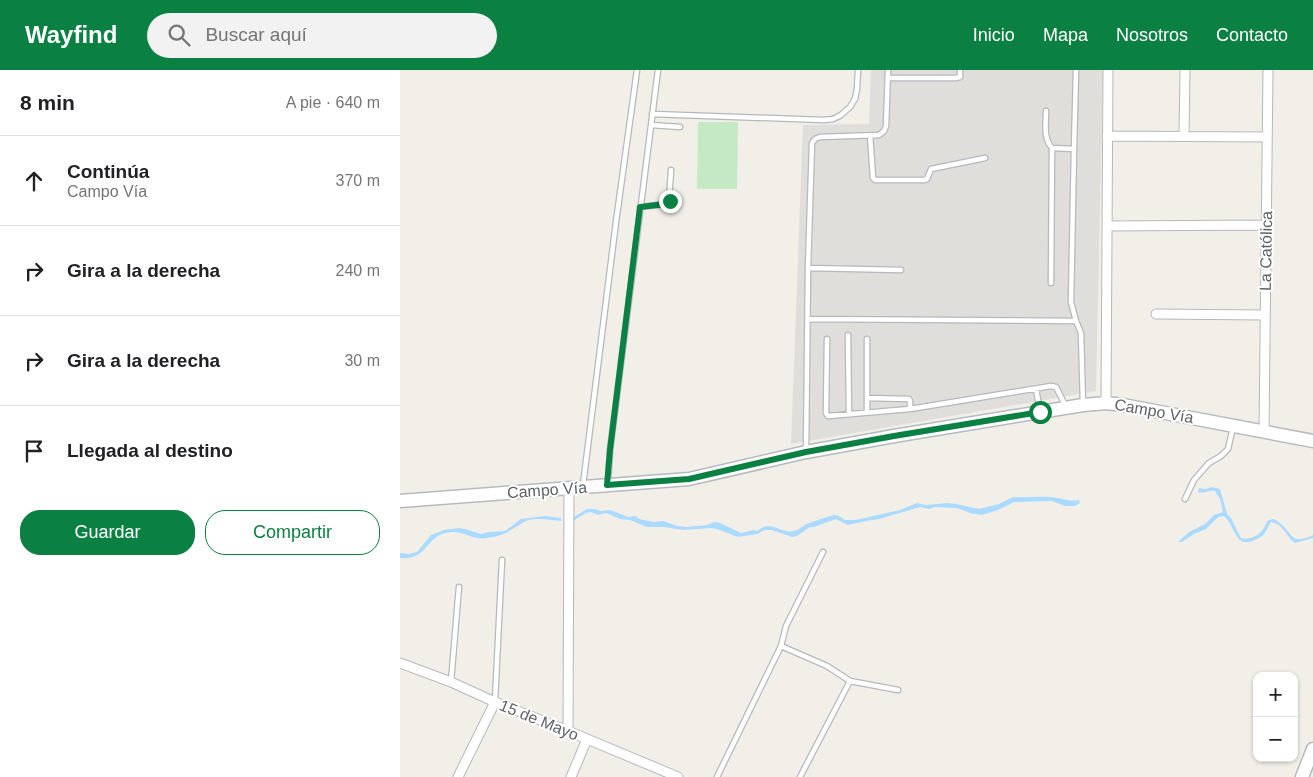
<!DOCTYPE html>
<html lang="es">
<meta charset="utf-8">
<style>
:root{--surface:#fff;--page:#f2f2f2;--text:#202124;--muted:#757577;--line:#e0e0e0;--accent:#0b8043}
body{margin:0;font-family:Helvetica,sans-serif;background:var(--page);color:var(--text)}
.controls{position:absolute;right:15px;bottom:15px;display:grid;overflow:hidden;border-radius:10px;box-shadow:0 1px 4px #0004}
.controls button{width:45px;height:45px;display:grid;place-items:center;padding:0;border:0;border-bottom:1px solid var(--line);background:var(--surface);color:var(--text);font:25px sans-serif}
.stop{position:absolute;width:15px;height:15px;margin:-11px;border:4px solid #0b8043;border-radius:50%;background:#fff}
.stop.end{background:#0b8043;border-color:#fff;box-shadow:0 1px 5px #0008}
.list{margin:0;padding:0;list-style:none}
h2{display:flex;justify-content:space-between;align-items:center;height:65px;margin:0;padding:0 20px;font-size:21px}
h2 small{font-size:16px;font-weight:400;color:var(--muted)}
.list li{display:grid;grid-template-columns:32px 1fr auto;gap:15px;align-items:center;box-sizing:border-box;height:90px;padding:0 20px;border-top:1px solid var(--line)}
.list b{display:block;font-size:19px;white-space:nowrap}
.list p{margin:0;font-size:16px;white-space:nowrap;color:var(--muted)}
.list em{font-size:16px;font-style:normal;color:var(--muted)}
.actions{display:flex;gap:10px;padding:15px 20px}
.actions a{flex:1;padding:11px 0;border:1px solid var(--accent);border-radius:20px;text-align:center;font-size:18px;color:var(--accent)}
.actions .main{background:var(--accent);color:#fff}
.icon{flex:none;width:28px;height:28px;fill:none;stroke:currentColor;stroke-width:2;stroke-linecap:round;stroke-linejoin:round}
.map{position:relative;flex:none;width:913px;height:707px;overflow:hidden}
header{display:flex;align-items:center;gap:30px;box-sizing:border-box;height:70px;padding:0 25px;background:var(--accent);color:#fff}
header strong{font-size:24px}
nav{display:flex;gap:28px;margin-inline-start:auto;font-size:18px}
.search{width:350px;height:45px;background:var(--page);display:flex;align-items:center;gap:12px;box-sizing:border-box;padding:0 18px;border-radius:28px;color:var(--muted);font-size:19px}
main{display:flex}
aside{flex:1;background:var(--surface)}
.map>svg:first-child{display:block}
.industrial{fill:#e0deda}
.green{fill:#c5e8c5}
.water{fill:#aadaff}
.lines{fill:none;stroke-linecap:round;stroke-linejoin:round}
.lane-casing{stroke:#b5b8bc;stroke-width:7}
.street-casing{stroke:#b5b8bc;stroke-width:11}
.secondary-casing{stroke:#b6babf;stroke-width:15}
.lane{stroke:#fff;stroke-width:4.5}
.street{stroke:#fff;stroke-width:9}
.secondary{stroke:#fff;stroke-width:12}
.route{stroke:#0b8043;stroke-width:6}
.labels{text-anchor:middle;dominant-baseline:central;stroke-width:4;stroke-linejoin:round;paint-order:stroke}
.street-label{font-size:16px;fill:#5f6368;stroke:#fff}
</style>
<header>
<strong>Wayfind</strong>
<div class="search"><svg class="icon" aria-label="search" viewBox="0 0 24 24"><circle cx="10" cy="10" r="6"/><path d="M15 15l6 6"/></svg>Buscar aquí</div>
<nav><a>Inicio</a><a>Mapa</a><a>Nosotros</a><a>Contacto</a></nav>
</header>
<main>
<aside>
<h2>8 min<small>A pie · 640 m</small></h2>
<ul class="list">
<li><svg class="icon" aria-label="ahead" viewBox="0 0 24 24"><path d="M12 20V5M6 11l6-6 6 6"/></svg><div><b>Continúa</b><p>Campo Vía</p></div><em>370 m</em></li>
<li><svg class="icon" aria-label="right" viewBox="0 0 24 24"><path d="M7 20v-9h11M14 6l5 5-5 5"/></svg><div><b>Gira a la derecha</b></div><em>240 m</em></li>
<li><svg class="icon" aria-label="right" viewBox="0 0 24 24"><path d="M7 20v-9h11M14 6l5 5-5 5"/></svg><div><b>Gira a la derecha</b></div><em>30 m</em></li>
<li><svg class="icon" aria-label="arrive" viewBox="0 0 24 24"><path d="M6 21V4h12l-3 4 3 4H6"/></svg><div><b>Llegada al destino</b></div></li>
</ul>
<div class="actions"><a class="main">Guardar</a><a>Compartir</a></div>
</aside>
<div class="map">
<svg width="913" height="707" viewBox="0 0 913 707">
<rect width="100%" height="100%" fill="#f1efe8"/>
<path class="industrial" d="M471,0H703L696,321L391,374L403,55L469,54Z"/>
<path class="green" d="M298,52H338L337,119H297Z"/>
<path class="water" d="M812,417L820,419L827,444L831,448L841,468C852,471 864,463 867,451L873,449C885,453 890,468 897,469C902,470 909,467 913,465V468L895,473C886,467 884,454 871,452C868,456 867,461 863,465C858,470 844,476 839,469C833,462 831,452 824,446L818,447L806,459L794,464L782,472H778L789,462L805,454L814,445L823,442L820,429L815,421C809,420 804,424 798,422L799,418L805,419Z
M613,427C626,428 638,426 651,427C662,428 668,432 679,430L680,433L675,436H665L652,431L614,432L598,440L582,445L570,443L557,438L535,437L529,439L520,437L479,449L466,451L448,455L436,449L414,457H410L397,466L392,467L372,460H365L357,464L338,467L317,459L311,458L283,460L264,457H247L230,450L220,449L206,443L198,445L191,442L186,443L173,451L174,447L187,439H194L201,441L210,440L228,447L236,446L239,449L253,452L263,451L277,456L287,457L307,455L314,452L320,453L341,463L353,460L357,461C371,449 380,464 394,461C399,460 401,457 405,455C408,453 432,445 435,445C439,445 442,448 445,450H456L500,440L517,433L526,435L547,433L556,434L579,439L599,434Z
M145,446L161,448V451C150,450 137,447 126,451C120,454 115,458 109,461C103,465 94,467 87,468C72,471 60,457 42,464C25,471 26,490 0,488V483L9,484L17,482L31,465L44,460L59,458L65,459L81,464L89,462L105,461L121,449Z"/>
<g class="lines">
<g class="lane-casing">
<path id="lane" d="M488,8H556L560,7V0
M646,41C646,54 643,68 652,78
M252,44L424,50L433,49L441,45L450,37L455,29L457,19L458,0
M251,55L280,57
M470,65L473,108L475,110H524L527,109L531,99L585,88
M674,79L676,0
M240,137L266,134L269,131L271,100
M408,198L501,200
M651,213L652,78L674,79L671,232L676,251L681,263L683,334
M408,249L676,251
M448,265L449,344
M427,269L426,343L428,346L510,339L651,316L656,317L666,337
M467,269V342
M636,319L640,341
M467,328L509,329L510,331V339
M406,382L408,198L412,73L415,69L420,67L479,65L484,61L486,56L488,0
M208,413L210,380L258,0
M183,415L216,152L237,0
M785,429L794,410L809,393L821,386L828,379L833,357
M381,576L427,596L450,611L498,620
M51,612L59,517
M95,631L102,490
M317,707L381,576L386,556L423,482
M400,707L450,611"/>
</g>
<g class="street-casing">
<path id="street" d="M707,66L867,67
M784,66L785,0
M707,156L866,155
M756,244L865,245
M706,333L708,0
M864,362L868,0
M0,593L51,612L95,632L168,661L278,707
M168,661L169,418
M58,707L95,632
M171,707L187,669"/>
</g>
<g class="secondary-casing">
<path id="secondary" d="M0,431L289,409L406,382L494,366L683,335L706,333L723,335L913,371
M902,707L913,679"/>
</g>
<use href="#lane" class="lane"/>
<use href="#street" class="street"/>
<use href="#secondary" class="secondary"/>
</g>
<g class="lines">
<path class="route" d="M270,131L266,134L240,137L210,380L207,415L289,409L406,382L494,366L640,342"/>
</g>
<g class="labels">
<g class="street-label">
<text transform="translate(866 181) rotate(-89)">La Católica</text>
<text transform="translate(754 341) rotate(10)">Campo Vía</text>
<text transform="translate(147 420) rotate(-4)">Campo Vía</text>
<text transform="translate(139 650) rotate(22)">15 de Mayo</text>
</g>
</g>
</svg>
<div class="controls">
<button>+</button>
<button>−</button>
</div>
<div class="stop" style="left:640px;top:342px"></div>
<div class="stop end" style="left:270px;top:131px"></div>
</div>
</main>
